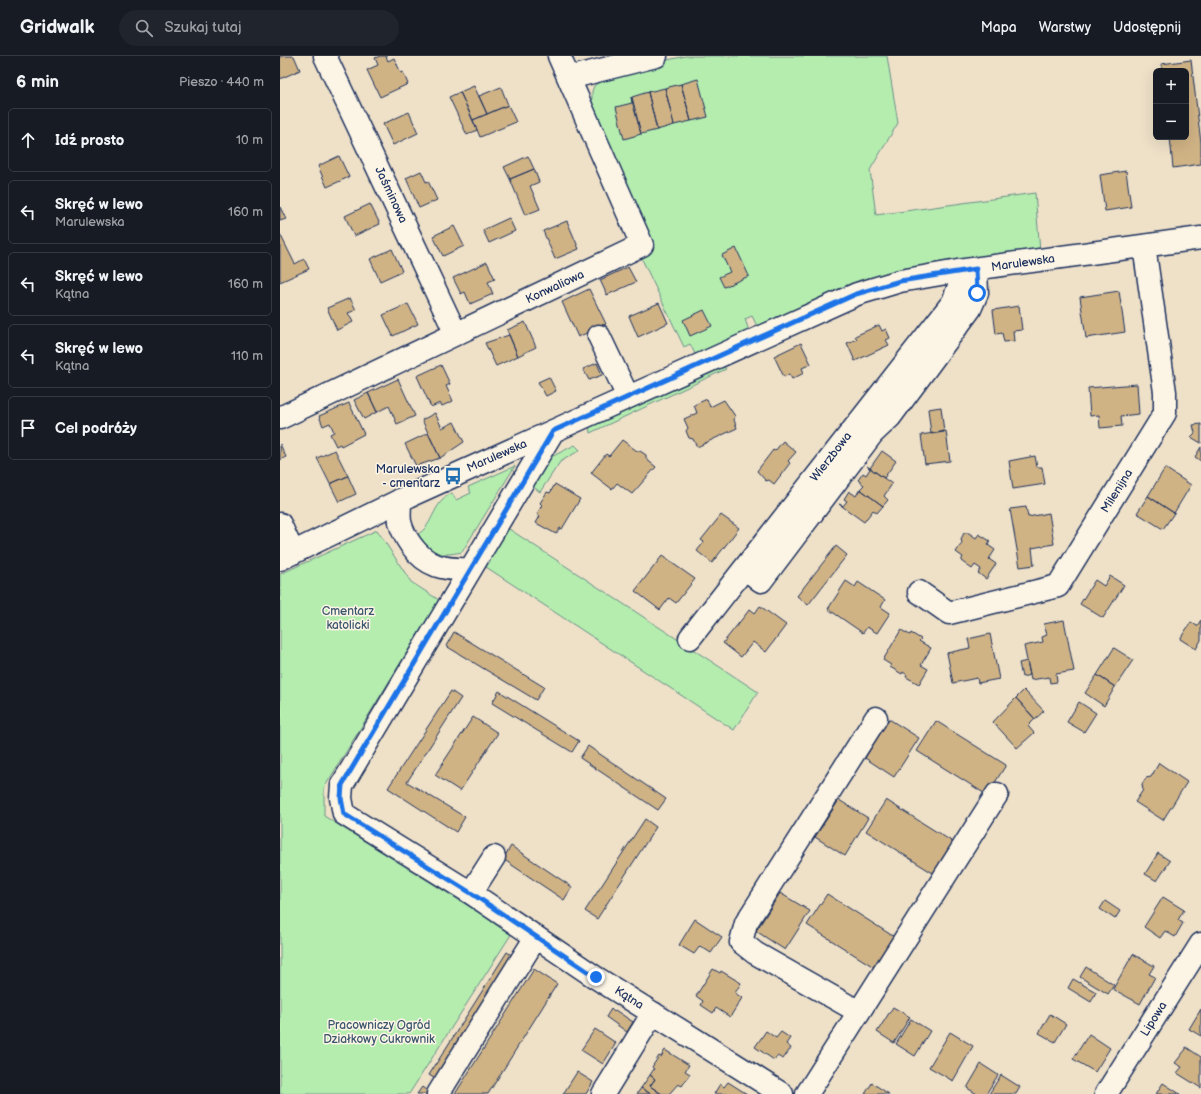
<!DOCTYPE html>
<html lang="pl">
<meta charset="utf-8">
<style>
:root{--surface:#171b24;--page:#20242c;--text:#f1f3f6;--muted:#9ea1a6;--line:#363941}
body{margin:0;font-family:"Balsamiq Sans",sans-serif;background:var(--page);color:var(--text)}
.controls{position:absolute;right:12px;top:12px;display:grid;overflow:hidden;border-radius:6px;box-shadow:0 4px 16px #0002}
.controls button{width:36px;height:36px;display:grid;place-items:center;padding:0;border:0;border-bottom:1px solid var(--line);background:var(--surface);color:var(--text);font:20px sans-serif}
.stop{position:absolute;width:12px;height:12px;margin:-9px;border:3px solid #1a73e8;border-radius:50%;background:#fff}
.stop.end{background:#1a73e8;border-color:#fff;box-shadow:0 1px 4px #0008}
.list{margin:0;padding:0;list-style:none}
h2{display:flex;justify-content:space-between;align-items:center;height:52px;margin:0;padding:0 16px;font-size:17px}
h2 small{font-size:13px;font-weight:400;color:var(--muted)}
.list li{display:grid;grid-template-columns:26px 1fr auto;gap:12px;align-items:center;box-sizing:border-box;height:64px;margin:0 8px 8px;padding:0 8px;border:1px solid var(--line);border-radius:6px}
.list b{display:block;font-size:15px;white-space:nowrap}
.list p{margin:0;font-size:13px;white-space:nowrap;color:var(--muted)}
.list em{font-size:13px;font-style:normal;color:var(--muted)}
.icon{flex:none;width:22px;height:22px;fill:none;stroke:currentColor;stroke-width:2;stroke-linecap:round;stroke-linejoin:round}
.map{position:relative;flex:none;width:921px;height:1038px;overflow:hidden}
header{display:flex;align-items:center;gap:24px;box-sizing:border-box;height:56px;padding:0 20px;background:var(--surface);border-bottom:1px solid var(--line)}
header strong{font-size:19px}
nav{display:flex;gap:22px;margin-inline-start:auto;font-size:14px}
.search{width:280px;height:36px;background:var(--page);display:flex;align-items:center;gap:10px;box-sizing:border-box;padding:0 14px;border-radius:22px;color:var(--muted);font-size:15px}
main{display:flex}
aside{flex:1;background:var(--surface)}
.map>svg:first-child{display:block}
.green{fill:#b5edaf;stroke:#688e86}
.building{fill:#d0b385;stroke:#1b2f5e}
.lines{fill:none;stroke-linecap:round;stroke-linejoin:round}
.minor-casing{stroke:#1b2f5e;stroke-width:25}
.minor{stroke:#fcf5e5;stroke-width:22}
.route{stroke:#1a73e8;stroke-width:5}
.labels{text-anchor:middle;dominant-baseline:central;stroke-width:3;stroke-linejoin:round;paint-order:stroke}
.street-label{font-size:12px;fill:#1b2f5e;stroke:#fcf5e5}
.poi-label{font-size:12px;fill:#1b2f5e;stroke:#fcf5e5;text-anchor:end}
.park-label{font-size:12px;fill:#3a556e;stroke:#fcf5e5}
</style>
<header>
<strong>Gridwalk</strong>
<div class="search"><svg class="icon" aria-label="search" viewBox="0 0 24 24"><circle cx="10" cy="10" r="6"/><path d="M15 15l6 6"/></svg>Szukaj tutaj</div>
<nav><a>Mapa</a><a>Warstwy</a><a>Udostępnij</a></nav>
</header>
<main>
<aside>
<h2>6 min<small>Pieszo · 440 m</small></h2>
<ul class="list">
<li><svg class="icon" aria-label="ahead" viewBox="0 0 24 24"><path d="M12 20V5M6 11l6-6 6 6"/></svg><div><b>Idź prosto</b></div><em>10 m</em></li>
<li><svg class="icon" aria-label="left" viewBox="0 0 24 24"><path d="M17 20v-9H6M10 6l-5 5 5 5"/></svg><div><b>Skręć w lewo</b><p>Marulewska</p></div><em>160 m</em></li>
<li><svg class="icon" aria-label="left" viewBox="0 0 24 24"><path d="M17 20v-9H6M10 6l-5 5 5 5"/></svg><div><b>Skręć w lewo</b><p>Kątna</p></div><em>160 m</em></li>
<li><svg class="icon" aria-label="left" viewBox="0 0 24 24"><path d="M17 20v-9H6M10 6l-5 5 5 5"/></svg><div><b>Skręć w lewo</b><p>Kątna</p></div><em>110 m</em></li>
<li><svg class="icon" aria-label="arrive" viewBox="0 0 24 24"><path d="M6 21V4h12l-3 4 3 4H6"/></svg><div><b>Cel podróży</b></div></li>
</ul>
</aside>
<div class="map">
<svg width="921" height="1038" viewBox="0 0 921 1038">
<rect width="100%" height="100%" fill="#efe1c8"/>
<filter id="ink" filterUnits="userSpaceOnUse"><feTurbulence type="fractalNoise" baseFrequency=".025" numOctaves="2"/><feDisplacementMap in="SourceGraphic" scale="8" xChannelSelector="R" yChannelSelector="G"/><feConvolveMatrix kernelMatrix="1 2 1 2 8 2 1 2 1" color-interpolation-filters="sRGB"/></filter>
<g filter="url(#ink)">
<path class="green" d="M405,0H607L618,67L590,114L596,159L755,137L760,195L616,216L580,224L477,270L472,260L465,263L469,275L416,300L410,288L404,291L359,197L312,52V35L314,30L328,18Z
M441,307L446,313L310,377L309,368Z
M295,389L300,394L280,406L260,436L251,429L267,403Z
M235,410L182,496C157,501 152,498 138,478C154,469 152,447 172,437L176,444L191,437L188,431Z
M226,471L478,636L454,674L203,509Z
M97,474L131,526L159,544L44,732V760L232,877L129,1038H0V518Z"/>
<path class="building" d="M0,0H14L20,14L0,23Z
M100,0H106L108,5L114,2L121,17L123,16L128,28L100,41L87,14L98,9L95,2Z
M911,4L921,87V108L893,112L890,81H906V15H882L881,8Z
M418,23L428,61L411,65L401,28Z
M401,28L411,65L394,69L385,32Z
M194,30L207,58L193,64L180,36Z
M221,31L228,49L207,58L199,40Z
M385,32L394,69L377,74L368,36Z
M180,36L197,74L187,79L169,41Z
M368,36L377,74L361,78L352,41Z
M351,41L361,78L344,83L336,51L352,47Z
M228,49L236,66L200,81L193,64Z
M129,56L138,77L113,89L103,68Z
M59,100L69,121L47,131L38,110Z
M248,100L254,113L230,123L224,111Z
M254,113L259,126L250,130L260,153L245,159L230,123Z
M141,115L146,126L148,125L157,144L139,152L126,122Z
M846,115L851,151L825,155L820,119Z
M90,148L100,168L74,180L65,160Z
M0,151L6,163L0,165Z
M229,162L235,175L209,187L203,174Z
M287,165L299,193L275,203L263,175Z
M174,170L184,190L163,200L153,180Z
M0,178L15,208L24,203L29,213L0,226Z
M456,192L469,220L444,231L439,221L450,216L442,199Z
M112,193L122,215L100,225L90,203Z
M207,206L215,223L208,226L213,238L190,248L185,236L181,238L173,222Z
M348,211L356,226L327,239L320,224Z
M309,233L326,268L298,281L282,246Z
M839,235L845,276L806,282L800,241Z
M70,242L76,254L68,257L73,266L57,274L47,252Z
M379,247L388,267L358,281L349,260Z
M128,248L138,268L113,280L103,259Z
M739,250L742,274L733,275L734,285L724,286L722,277L716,278L713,254Z
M424,254L432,270L410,280L403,264Z
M245,266L256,291L238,300L227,274Z
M599,269L602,275L606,273L610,282L606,284L609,289L575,305L567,287L577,283L575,280Z
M229,279L238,300L216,310L205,287Z
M521,287L531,308L522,312L524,317L512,323L509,318L504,321L494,300Z
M317,307L322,319L309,324L303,313Z
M161,309L170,328L166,330L173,345L162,350L160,347L151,351L137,320Z
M269,321L276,335L266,340L258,326Z
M118,323L135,360L117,368L109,350L97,356L88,337Z
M857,328L859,358L841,360L842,370L820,372L819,359L810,360L808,332Z
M88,337L97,356L84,363L74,344Z
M427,343L430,351L444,344L455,360L454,364L457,372L417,391L413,383L409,382L406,375L408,372L404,363L417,357L414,349Z
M69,347L84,378L61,390L60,388L56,390L50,378L54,376L50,367L43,370L39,360Z
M661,351L664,376L651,378L648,353Z
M155,357L162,372L174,366L184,386L160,402L142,364Z
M921,368V387L911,381L915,377L913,369Z
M666,375L670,405L645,408L641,379Z
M148,377L160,402L136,410L125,388Z
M342,384L357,395H360L366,399V403L376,411L352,438L337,427L332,433L311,417L326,398L329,400Z
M503,385L516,396L508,405L510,407L494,428L489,424L486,425L477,415L493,394L495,395Z
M0,388L6,401L0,404Z
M921,391V405L915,401Z
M55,394L68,420L50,428L37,402Z
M602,395L616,405L604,422L590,412Z
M755,400L757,411H762L765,428L733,433L729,405Z
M587,410L612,428L604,440L608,444L603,450L580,433L584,429L578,424L583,417L586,419L590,413Z
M885,412L911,429L894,457L868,440Z
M68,420L76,438L59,446L50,428Z
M275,428L300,443L282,473L280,472L276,478L256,467L260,460L257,458L262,449L260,447L267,436L270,437Z
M580,433L603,450L597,457L593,454L584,466L559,448L563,450L567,445L564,443L569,435L576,440Z
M868,440L894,457L883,473L857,457Z
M746,451L748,461L769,457L774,488L752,492L754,509L740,511L730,453Z
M441,459L459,472L432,507L417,495L424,486L421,484Z
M684,477H689L696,482L699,478L710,485L708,489L715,494L709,503L716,508L706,523L698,517L701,513L695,509L692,513L681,505L683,501L676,496L682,487L681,483Z
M556,490L567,499L528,549L517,540Z
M382,500L415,523L396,547L389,542L380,554L355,535Z
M830,520L844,529L823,562L800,548L815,524L824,530Z
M566,525L575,531L578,526L605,544L601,551L610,557L597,577L587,571L583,577L548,553Z
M480,550L506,569L486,596L473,586L461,601L443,587L470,553L475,557Z
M784,564L794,615L776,618L777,626L770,627L769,621L751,624L744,590L763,586L762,581L767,579L764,568Z
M921,564V584L916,593L900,583L911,566L917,570Z
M621,574L630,579L631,577L641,583L639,585L651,592L641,609L648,613L639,628L626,621L627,619L623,616L622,618L610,611L611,609L603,604Z
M174,576L264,631L256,644L166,590Z
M710,578L719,623L698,627L697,622L673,627L667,597L690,592L688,583Z
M834,592L853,604L835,631L817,619Z
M747,605L750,619L742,621L739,607Z
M817,619L835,631L824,650L805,637Z
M744,634L764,655L755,663L736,642Z
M171,635L181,642L127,726L185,761L176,776L108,732Z
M219,635L299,685L292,696L212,647Z
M736,642L755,663L748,670L754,677L737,692L713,666Z
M799,646L816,657L804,676L787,666Z
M193,661L218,677L180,735L155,719Z
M609,663L639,682L614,721L585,702Z
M656,665L726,709L707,739L637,695Z
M308,690L386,743L378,754L300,702Z
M879,707L907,726L883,764L855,746L863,734L862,728L866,722L871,721Z
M559,744L588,762L565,800L535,781Z
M606,744L676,788L656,819L586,775Z
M365,763L376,771L317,863L305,855Z
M231,790L292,831L284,844L223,803Z
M878,797L890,805L877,825L865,818Z
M500,837L530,855L505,894L476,875Z
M547,838L616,882L597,913L527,869Z
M883,841L904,854L898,864L903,867L895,881L885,875L880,882L864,871Z
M825,845L840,855L835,863L820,853Z
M415,863L442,881L431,897L420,890L414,898L399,889Z
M227,896L236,902L159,1025L149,1019Z
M853,898L874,910L869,918L875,921L860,948L833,933Z
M806,911L834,929L828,938L800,921Z
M254,913L277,928L208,1038H175Z
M433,913L440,917L441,915L461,927L455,937L462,942L450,961L436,952L433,957L421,949L423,945L416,940Z
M793,923L816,936L811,946L788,932Z
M613,951L630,961L614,987L597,976Z
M331,953L334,956L335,954L353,966L347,976L326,961Z
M921,953V980L909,973Z
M770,958L786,968L775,986L759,977Z
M631,963L650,975L635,1000L616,988Z
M315,973L336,987L323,1008L301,994Z
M486,975L496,982L501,976L510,982L506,988L511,992L503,1003L497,1000L494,1004L475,991Z
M670,976L693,990L673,1025L649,1011Z
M809,978L830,992L815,1016L793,1003Z
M906,991L921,1001V1032L897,1017L902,1011L895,1007L906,993Z
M385,994L409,1009L405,1015L410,1018L402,1030L398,1028L389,1038H382L370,1030L375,1023L370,1019L374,1013L372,1011L379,1000L381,1001Z
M701,1008L718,1019L706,1038H697L687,1032Z
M297,1016L313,1026L306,1038H283Z
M370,1019L375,1023L370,1030L381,1038H371L361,1032Z
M721,1019L740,1031L736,1038H709Z
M448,1026L467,1038H434L440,1028L444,1031Z
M592,1027L609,1038H585Z
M883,1027L900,1038H876Z
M142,1031L151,1038H137Z
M361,1032L371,1038H357Z"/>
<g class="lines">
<g class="minor-casing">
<path id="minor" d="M45,0L176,278
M289,22L376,0
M319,280L348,341
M0,362L362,189L279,0
M273,375L62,729L61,742L64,758L191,837L315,921L502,1038
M120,444C120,451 119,459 120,466C122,474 126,482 131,489C147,511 164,514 190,513
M0,468L13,497
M0,503L129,440L577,238L620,225L678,215L921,182
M465,512L481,525L592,378L610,361L690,253L697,237L696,213
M639,536L669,557L778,530L885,357V336L864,190
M410,582L673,246L679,230L678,215
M191,837L214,801
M579,956L475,897L461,886L466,867L596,662
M158,1038L256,881
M323,1038L373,957
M527,1038L717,738
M826,1038L921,888"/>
</g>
<use href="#minor" class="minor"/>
</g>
</g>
<g class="lines" filter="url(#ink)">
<path class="route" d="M316,921L191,837L64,758L61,742L62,729L273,375L576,238L620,225L696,213L697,237"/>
</g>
<defs>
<g id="bus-bare" transform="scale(1.38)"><path d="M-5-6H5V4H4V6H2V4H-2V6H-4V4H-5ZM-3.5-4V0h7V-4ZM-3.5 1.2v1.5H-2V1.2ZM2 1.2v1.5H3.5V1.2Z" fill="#1f6fb2" stroke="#fcf5e5" stroke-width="2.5" paint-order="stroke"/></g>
</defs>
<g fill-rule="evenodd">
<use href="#bus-bare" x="173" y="420"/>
</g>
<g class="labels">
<g class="street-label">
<text transform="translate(111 139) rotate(65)">Jaśminowa</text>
<text transform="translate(743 207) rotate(-8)">Marulewska</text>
<text transform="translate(275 231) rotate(-25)">Konwaliowa</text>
<text transform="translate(217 400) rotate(-24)">Marulewska</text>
<text transform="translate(551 401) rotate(-52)">Wierzbowa</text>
<text transform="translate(837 435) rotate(-58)">Milenijna</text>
<text transform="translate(349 942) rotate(32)">Kątna</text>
<text transform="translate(874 963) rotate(-58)">Lipowa</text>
</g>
<g class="poi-label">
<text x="160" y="413">Marulewska<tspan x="160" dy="14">- cmentarz</tspan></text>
</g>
<g class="park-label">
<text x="68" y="555">Cmentarz<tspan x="68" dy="14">katolicki</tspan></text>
<text x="99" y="969">Pracowniczy Ogród<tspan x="99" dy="14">Działkowy Cukrownik</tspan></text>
</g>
</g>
</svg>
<div class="controls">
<button>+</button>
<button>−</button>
</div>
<div class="stop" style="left:697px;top:237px"></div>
<div class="stop end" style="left:316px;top:921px"></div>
</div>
</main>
